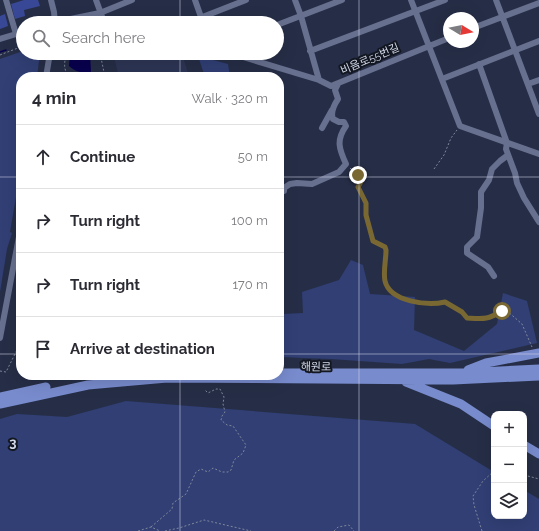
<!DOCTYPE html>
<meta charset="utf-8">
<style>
:root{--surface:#fff;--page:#f2f2f3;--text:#2b2b33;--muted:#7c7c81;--line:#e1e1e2}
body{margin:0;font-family:Raleway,"Noto Sans KR",sans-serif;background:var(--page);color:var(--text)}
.controls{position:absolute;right:12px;bottom:12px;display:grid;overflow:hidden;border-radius:8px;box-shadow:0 4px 16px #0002}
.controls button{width:36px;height:36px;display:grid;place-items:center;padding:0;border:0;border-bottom:1px solid var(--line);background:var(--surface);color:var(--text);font:20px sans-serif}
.compass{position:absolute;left:443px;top:12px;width:36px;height:36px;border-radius:50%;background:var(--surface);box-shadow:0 4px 16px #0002;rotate:100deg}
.stop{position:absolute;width:12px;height:12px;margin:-9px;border:3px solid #7a6833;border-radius:50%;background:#fff}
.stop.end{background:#7a6833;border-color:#fff;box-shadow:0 1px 4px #0008}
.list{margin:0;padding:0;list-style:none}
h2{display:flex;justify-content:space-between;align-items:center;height:52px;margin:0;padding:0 16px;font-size:17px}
h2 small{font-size:13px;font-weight:400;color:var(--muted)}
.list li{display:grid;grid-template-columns:26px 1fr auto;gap:12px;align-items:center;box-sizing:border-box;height:64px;padding:0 16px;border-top:1px solid var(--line)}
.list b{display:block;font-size:15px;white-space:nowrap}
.list em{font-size:13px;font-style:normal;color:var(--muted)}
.icon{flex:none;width:22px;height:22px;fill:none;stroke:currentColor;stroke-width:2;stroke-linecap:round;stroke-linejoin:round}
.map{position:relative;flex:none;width:539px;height:531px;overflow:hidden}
.search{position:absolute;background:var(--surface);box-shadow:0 4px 16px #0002;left:16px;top:16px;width:268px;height:44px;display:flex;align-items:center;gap:10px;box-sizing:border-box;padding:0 14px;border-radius:22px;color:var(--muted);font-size:15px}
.panel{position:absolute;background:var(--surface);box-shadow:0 4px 16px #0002;left:16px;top:72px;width:268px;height:308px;border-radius:16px}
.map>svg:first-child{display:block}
.built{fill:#2d3656}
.green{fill:#313f75}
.water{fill:#09004f}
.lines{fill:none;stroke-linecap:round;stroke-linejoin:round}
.stream{stroke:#09004f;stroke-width:1.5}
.building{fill:#384897}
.path{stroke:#80879b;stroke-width:1;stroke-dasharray:2 2;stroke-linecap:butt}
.minor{stroke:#67708e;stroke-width:6}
.highway{stroke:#788bcd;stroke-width:9}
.route{stroke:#7a6833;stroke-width:5}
.grid{fill:none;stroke:#d3d9e9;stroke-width:1;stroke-opacity:0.55}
.labels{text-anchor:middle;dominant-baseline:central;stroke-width:4;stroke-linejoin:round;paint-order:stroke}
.street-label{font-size:11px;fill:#d3d9e9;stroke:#131722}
.grid-label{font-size:13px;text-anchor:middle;font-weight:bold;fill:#d3d9e9;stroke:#131722;stroke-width:4;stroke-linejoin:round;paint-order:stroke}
</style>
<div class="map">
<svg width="539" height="531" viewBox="0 0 539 531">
<rect width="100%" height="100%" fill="#262e47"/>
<path class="built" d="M113,53H182L189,77H119Z"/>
<path class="green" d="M23,51V53H40L37,77H21V168L10,232L12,233L7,249L0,292V59Z
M198,56L228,64L230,77H205Z
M351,260L363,265L370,294L415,297L414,330L464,351L497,324L503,293L527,301L537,343L450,363L429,359L402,364L331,359L279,357V313L283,314L303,313L302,292L339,280Z
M126,401L415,424L494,472V516H524V490L539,499V531H0V419L17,414L67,417Z"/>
<path class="water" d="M70,53H90L91,72C82,74 76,72 69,66Z"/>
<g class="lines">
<path class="stream" d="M0,52L6,50"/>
</g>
<path class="building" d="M24,0H38L40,6L24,10L25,16L15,19L11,4Z
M5,14L8,26L0,29V16Z"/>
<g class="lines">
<path class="path" d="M67,53C64,62 63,69 69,77
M100,53L105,77
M0,55L23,46
M350,168L362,180L358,187L366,203V215L373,241L385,247L386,250C386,260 383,272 385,281C390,303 428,306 445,302L462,312L467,318C475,319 484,321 491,318C497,315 500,311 506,310L522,324L532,347
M434,169L444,155L451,138L457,130
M17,221L21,200
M0,371L6,372L18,348L21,329
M524,475L539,479
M151,527L172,509L173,503L186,494L196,472L201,469L208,472L213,468L222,472H228L231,470L234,460L243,453L246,445L233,426L227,425L221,420L222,416L225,412L223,404L224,397L220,389H216L208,393L205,390
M138,531L151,527L160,531
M165,531L179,528L204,520L251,531
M334,531L338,527L349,525L354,531
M482,531L474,505L473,496L483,481L494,471"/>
<path class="minor" d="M6,0L16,34
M51,0L54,12L55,23
M96,0L104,22L108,23
M195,0L201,17
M295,0L301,16L319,80
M411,0L460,126L539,154
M496,0L539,114
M51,23L100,13L132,0
M187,23L246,0
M277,25L342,0
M473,28L539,3
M0,39L23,32
M310,51L445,0
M230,53L319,80L331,86L449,38
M479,64L507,143L506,149L515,173L517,183L524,198L539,222
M46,77L50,53
M442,79L539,41
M528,84L539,80
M322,128L332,110
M279,192L284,191V188L290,184L297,183L312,184L339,172L346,164C339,149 336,140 346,126L344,122H339L333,119C330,112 334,105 338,99L335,90L338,84
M494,276L488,267L467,253V247L477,237L481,208V192L489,180L492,169L500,161L508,155
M0,338L21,226"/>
<path class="highway" d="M468,370L486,363L539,353
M279,373H460L539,369
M406,382L461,404L494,426
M0,397L46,387
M0,404L88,385L167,378L453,380L539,376
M524,445L539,454"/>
</g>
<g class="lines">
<path class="route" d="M358,175L362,180L358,187L366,203V215L373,241L385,247L386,250C386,260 383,272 385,281C390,302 428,306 445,302L462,312L467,318C484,319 487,320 502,311"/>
</g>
<path class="grid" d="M180,0V23M359,0V531M180,53V77M0,177H21M279,177H539M0,354H21M279,354H539M180,375V531"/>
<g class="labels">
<g class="street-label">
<text transform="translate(370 59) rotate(-23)">비음로55번길</text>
<text transform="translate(316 367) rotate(1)">해원로</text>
</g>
</g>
<g class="grid-label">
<text x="13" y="447">3</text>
</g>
</svg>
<div class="controls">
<button>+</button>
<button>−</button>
<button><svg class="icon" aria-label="layers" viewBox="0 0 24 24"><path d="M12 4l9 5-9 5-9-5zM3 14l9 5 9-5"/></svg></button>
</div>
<svg class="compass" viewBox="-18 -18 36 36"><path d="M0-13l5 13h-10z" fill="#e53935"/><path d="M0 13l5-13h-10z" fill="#7c7c81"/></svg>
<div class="stop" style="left:502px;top:311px"></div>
<div class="stop end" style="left:358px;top:175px"></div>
<div class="search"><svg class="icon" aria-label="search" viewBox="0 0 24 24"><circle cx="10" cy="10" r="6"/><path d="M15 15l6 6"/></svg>Search here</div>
<section class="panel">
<h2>4 min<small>Walk · 320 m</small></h2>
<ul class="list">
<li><svg class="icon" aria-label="ahead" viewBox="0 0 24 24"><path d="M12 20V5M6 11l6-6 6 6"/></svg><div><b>Continue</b></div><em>50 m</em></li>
<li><svg class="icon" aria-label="right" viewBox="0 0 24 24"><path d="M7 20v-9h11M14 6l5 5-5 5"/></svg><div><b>Turn right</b></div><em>100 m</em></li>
<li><svg class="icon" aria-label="right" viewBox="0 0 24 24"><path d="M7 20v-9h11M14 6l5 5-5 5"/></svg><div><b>Turn right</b></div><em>170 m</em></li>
<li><svg class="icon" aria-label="arrive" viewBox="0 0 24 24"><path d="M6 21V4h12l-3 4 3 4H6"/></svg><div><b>Arrive at destination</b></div></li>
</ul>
</section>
</div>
